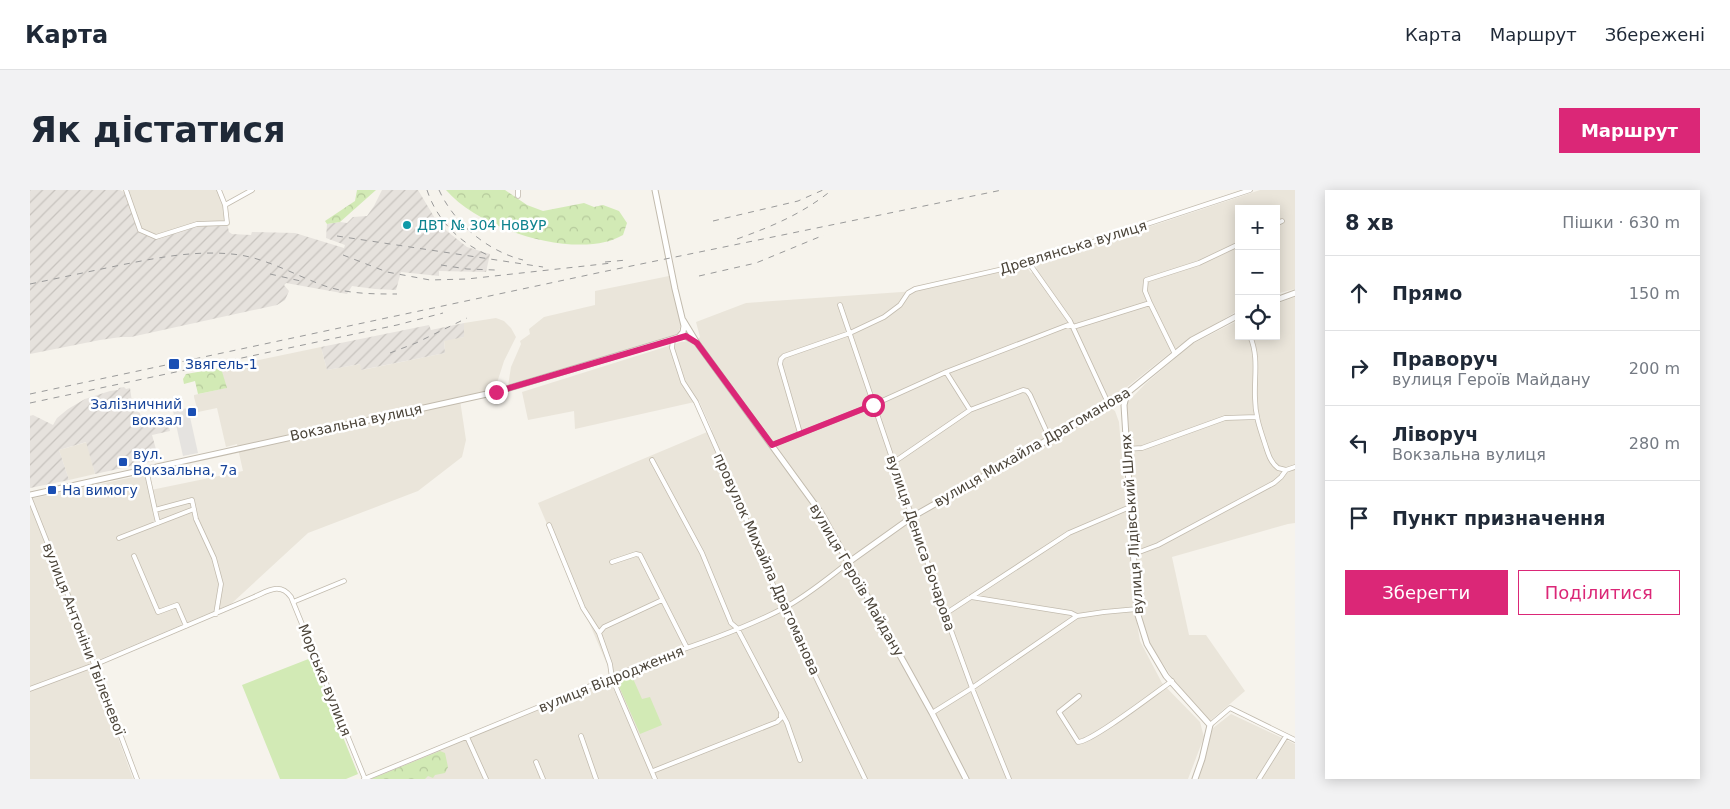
<!DOCTYPE html>
<html lang="uk">
<meta charset="utf-8">
<style>
:root{--surface:#fff;--page:#f2f2f3;--text:#1f2937;--muted:#747a83;--line:#e0e1e3;--accent:#db2777}
body{margin:0;font-family:"DejaVu Sans",sans-serif;background:var(--page);color:var(--text)}
.controls{position:absolute;right:15px;top:15px;display:grid;overflow:hidden;border-radius:0px;box-shadow:0 2px 12px #0003}
.controls button{width:45px;height:45px;display:grid;place-items:center;padding:0;border:0;border-bottom:1px solid var(--line);background:var(--surface);color:var(--text);font:25px sans-serif}
.stop{position:absolute;width:15px;height:15px;margin:-11px;border:4px solid #db2777;border-radius:50%;background:#fff}
.stop.end{background:#db2777;border-color:#fff;box-shadow:0 1px 5px #0008}
.list{margin:0;padding:0;list-style:none}
h2{display:flex;justify-content:space-between;align-items:center;height:65px;margin:0;padding:0 20px;font-size:21px}
h2 small{font-size:16px;font-weight:400;color:var(--muted)}
.list li{display:grid;grid-template-columns:32px 1fr auto;gap:15px;align-items:center;box-sizing:border-box;height:75px;padding:0 20px;border-top:1px solid var(--line)}
.list b{display:block;font-size:19px;white-space:nowrap}
.list p{margin:0;font-size:16px;white-space:nowrap;color:var(--muted)}
.list em{font-size:16px;font-style:normal;color:var(--muted)}
.actions{display:flex;gap:10px;padding:15px 20px}
.actions a{flex:1;padding:11px 0;border:1px solid var(--accent);border-radius:0px;text-align:center;font-size:18px;color:var(--accent)}
.actions .main{background:var(--accent);color:#fff}
.icon{flex:none;width:28px;height:28px;fill:none;stroke:currentColor;stroke-width:2;stroke-linecap:round;stroke-linejoin:round}
.map{position:relative;flex:none;width:1265px;height:589px;overflow:hidden;border-radius:0px}
header{display:flex;align-items:center;gap:30px;box-sizing:border-box;height:70px;padding:0 25px;background:var(--surface);border-bottom:1px solid var(--line)}
header strong{font-size:24px}
nav{display:flex;gap:28px;margin-inline-start:auto;font-size:18px}
.intro{display:flex;align-items:center;justify-content:space-between;box-sizing:border-box;height:120px;padding:0 30px}
h1{margin:0;font-size:35px}
.button{padding:12px 22px;border-radius:0px;background:var(--accent);color:#fff;font-size:18px;font-weight:700}
main{display:flex;gap:30px;padding:0 30px}
aside{flex:1;background:var(--surface);border-radius:0px;box-shadow:0 2px 12px #0003}
.map>svg:first-child{display:block}
.residential{fill:#eae5da}
.industrial{fill:url(#industrial-furrows)}
.grass{fill:#d2eab5}
.forest{fill:url(#forest-crowns)}
.parking{fill:#e5e3e0}
.lines{fill:none;stroke-linecap:round;stroke-linejoin:round}
.minor-casing{stroke:#c2bbae;stroke-width:5.5}
.tertiary-casing{stroke:#c2bbae;stroke-width:7}
.minor{stroke:#fff;stroke-width:4}
.tertiary{stroke:#fff;stroke-width:5}
.rail{stroke:#9a9a9a;stroke-width:1;stroke-dasharray:6 6;stroke-linecap:butt}
.route{stroke:#db2777;stroke-width:6}
.culture-dot{fill:#0f9aa8;stroke:#fff;stroke-width:2}
.transit-dot{fill:#1a4fb4;stroke:#fff;stroke-width:2}
.labels{text-anchor:middle;dominant-baseline:central;stroke-width:5;stroke-linejoin:round;paint-order:stroke}
.culture-label{font-size:14px;fill:#0d838f;stroke:#fff;text-anchor:start}
.street-label{font-size:14px;fill:#4b4439;stroke:#fff}
.transit-label{font-size:14px;fill:#164399;stroke:#fff;text-anchor:start}
</style>
<header>
<strong>Карта</strong>
<nav><a>Карта</a><a>Маршрут</a><a>Збережені</a></nav>
</header>
<div class="intro"><h1>Як дістатися</h1><a class="button">Маршрут</a></div>
<main>
<div class="map">
<svg width="1265" height="589" viewBox="0 0 1265 589">
<defs>
<pattern id="industrial-furrows" width="10" height="10" patternUnits="userSpaceOnUse" patternTransform="scale(1.25)"><rect width="10" height="10" fill="#e6e2dd"/><path d="M-1 1l2-2M0 10L10 0M9 11l2-2" fill="none" stroke="#c7c3be"/></pattern>
<pattern id="forest-crowns" width="20" height="18" patternUnits="userSpaceOnUse" patternTransform="scale(1.25)"><rect width="20" height="18" fill="#d2eab5"/><path d="M2 6a3 3 0 1 1 6 0M12 15a3 3 0 1 1 6 0" fill="none" stroke="#b6ca9c"/></pattern>
</defs>
<rect width="100%" height="100%" fill="#f6f3ec"/>
<path class="residential" d="M96,0H189L195,15L197,33L126,47L110,40Z
M1230,0H1265V99L1246,104V19H1209V120L1150,155L1092,201L1073,213L1085,221L1089,232L1104,415L1110,451L1132,493L1170,532L1174,547L1158,589H626L508,313L682,240L669,211L545,239L544,221L498,230L492,202L651,152L659,151L664,154L670,147L666,132L716,113L886,101L996,76L1001,83L1006,80L1007,74Z
M639,86L651,135L648,143L643,147L478,196L481,177L491,154L490,151L500,144L499,139L514,127L565,115V101Z
M1265,107V333L1258,334L1142,367L1159,445H1176L1215,501L1180,531L1143,489L1120,454L1110,422L1097,213L1115,194L1162,154L1209,130V146H1246V114Z
M466,128L474,131L481,138L486,147L474,171L466,196L461,203L430,210L436,250L432,267L388,301L278,343L201,414L61,473L103,589H0V309L117,284L121,300L213,281L207,254L196,257L187,218L168,222L164,207V205L196,198L191,178L291,157L297,180L330,174L332,180L415,163L414,150L434,147V133Z
M57,252L65,284L39,290L29,260Z
M580,491L623,589H340L444,545Z
M1201,524L1265,554V589H1166L1183,538Z"/>
<path class="industrial" d="M0,0H90L98,4L110,40L126,47L167,34L197,33L199,42L202,44L221,45L222,42L265,43L314,58L315,55L296,48L297,34L310,32L317,33L323,27L337,26L344,16L352,0H388L406,30L418,42L437,57L460,64L456,82L409,81V86L371,82L366,100L345,99L322,96L317,104L256,93L254,95L259,101L255,110L247,115L101,147H91L70,150L0,164Z
M434,133V147L414,151L415,163L331,180L330,174L297,180L291,157L399,135L401,140Z
M94,197L96,199L100,198L103,219L110,223L111,230L136,227L140,241L122,245L129,270L65,284L56,252L29,260L39,290L0,298V226L3,225L23,235L27,228L38,219L55,209L80,201L88,200L89,198Z"/>
<path class="grass" d="M281,468L328,584L316,589H250L212,495Z
M601,484L612,509L620,507L632,535L610,544L587,492V489Z"/>
<path class="forest" d="M327,0H346L310,32L297,34L295,31L325,11Z
M416,0H475L497,15L513,21L554,13L564,17L573,15L589,21L597,33L593,45C587,48 581,51 575,52C527,63 448,37 416,0Z
M191,178L197,198L168,204L165,191L154,194L153,189L156,184Z
M410,561L415,563L418,577L415,583L405,585L403,588L398,586L395,589H341Z"/>
<path class="parking" d="M158,218L168,263L153,266L143,221Z"/>
<g class="lines">
<g class="minor-casing">
<path id="minor" d="M96,0L110,40L126,47L167,34L197,33L195,15L189,0
M488,6V0
M195,15L222,0
M1246,34L1252,31
M999,73L1040,131L1079,215
M1120,113L1145,164
M810,115L915,424L942,498L979,589
M1220,146C1229,167 1224,187 1225,208C1225,225 1230,239 1235,254C1238,263 1240,272 1248,278L1256,280
M643,149L642,158L653,192L666,212L693,273L753,419L835,589
M916,182L940,220
M770,243L750,174L751,169L754,166L820,143L854,127L870,115L878,103L885,99L999,73L1220,0
M742,255L843,215L916,182L1038,135L1043,137L1120,113L1115,101L1116,90L1169,73L1209,54
M1096,259L1112,258L1195,228L1227,227
M622,270L672,363L701,433L707,438L757,533L770,570
M864,272L940,220L993,200L997,201L1000,205L1020,249
M116,279L125,320L162,310L166,329L184,368L191,394L186,424
M0,309L38,405L107,589
M125,320L128,333
M519,335L553,418L569,443L580,474L582,488L625,589
M89,348L164,319
M1104,364L1128,355L1244,293L1251,287L1256,280L1265,277
M104,366L128,422L147,415L156,436
M582,372L606,364L610,365L657,458
M941,407L1041,423L1047,426L1074,422L1107,419
M263,412L314,391
M915,424L1039,343L1100,317
M569,443L574,437L632,410
M0,499L64,475L224,407C238,401 250,392 261,407L335,589
M1049,506L1029,522L1048,552C1062,552 1126,502 1142,491
M902,523L942,498L1047,426
M1180,535L1200,518L1265,550
M551,546L566,589
M437,547L456,589
M506,572L513,589
M623,581L747,532L751,528V524
M334,589L633,466C673,453 716,438 754,418C777,406 798,388 819,372
M1229,589L1256,546"/>
</g>
<g class="tertiary-casing">
<path id="tertiary" d="M625,0L645,99L654,136L653,142L649,147L655,146L663,150
M1246,110L1265,103
M653,130L667,153L791,323L902,523L936,589
M1097,203L1094,215L1107,422L1117,454L1136,486L1180,535L1172,569L1165,589
M0,305L466,202L649,147
M819,372L882,327L1079,215L1097,203L1162,150L1209,125"/>
</g>
<use href="#minor" class="minor"/>
<use href="#tertiary" class="tertiary"/>
<path class="rail" d="M397,0C407,31 431,54 460,66
M409,0C424,33 457,61 493,70
M683,31L768,11L793,0
M307,46L513,77
M707,49C743,36 772,24 802,0
M313,65L357,82L400,90L437,89L582,73
M575,72L597,70
M411,75L437,79L465,80
M240,84L275,92
M669,86L726,73L794,45
M0,94C29,88 57,82 86,76C126,68 168,59 210,65C240,70 267,86 295,96C319,104 342,104 367,104
M360,163L386,153L437,128
M0,204L572,82L972,0
M0,213L367,135L413,123"/>
</g>
<g class="lines">
<path class="route" d="M466,202L656,146L667,153L742,255L843,215"/>
</g>
<circle class="culture-dot" cx="377" cy="35" r="5"/>
<g class="transit-dot">
<rect x="138" y="168" width="12" height="12" rx="2.5"/>
<rect x="157" y="217" width="10" height="10" rx="2.5"/>
<rect x="88" y="267" width="10" height="10" rx="2.5"/>
<rect x="17" y="295" width="10" height="10" rx="2.5"/>
</g>
<g class="labels">
<g class="culture-label">
<text x="387" y="35">ДВТ № 304 НоВУР</text>
</g>
<g class="street-label">
<text transform="translate(1043 57) rotate(-17)">Древлянська вулиця</text>
<text transform="translate(326 232) rotate(-12)">Вокзальна вулиця</text>
<text transform="translate(1002 257) rotate(-30)">вулиця Михайла Драгоманова</text>
<text transform="translate(1102 334) rotate(-94)">вулиця Лідівський Шлях</text>
<text transform="translate(891 353) rotate(71)">вулиця Дениса Бочарова</text>
<text transform="translate(737 374) rotate(66)">провулок Михайла Драгоманова</text>
<text transform="translate(827 390) rotate(60)">вулиця Героїв Майдану</text>
<text transform="translate(54 449) rotate(69)">вулиця Антоніни Твіленевої</text>
<text transform="translate(581 489) rotate(-22)">вулиця Відродження</text>
<text transform="translate(295 490) rotate(68)">Морська вулиця</text>
</g>
<g class="transit-label">
<text x="155" y="174">Звягель-1</text>
<text x="152" y="214" text-anchor="end">Залізничний<tspan x="152" dy="16">вокзал</tspan></text>
<text x="103" y="264">вул.<tspan x="103" dy="16">Вокзальна, 7а</tspan></text>
<text x="32" y="300">На вимогу</text>
</g>
</g>
</svg>
<div class="controls">
<button>+</button>
<button>−</button>
<button><svg class="icon" aria-label="locate" viewBox="0 0 24 24"><circle cx="12" cy="12" r="6"/><path d="M12 2v4M12 18v4M2 12h4M18 12h4"/></svg></button>
</div>
<div class="stop" style="left:843px;top:215px"></div>
<div class="stop end" style="left:466px;top:202px"></div>
</div>
<aside>
<h2>8 хв<small>Пішки · 630 m</small></h2>
<ul class="list">
<li><svg class="icon" aria-label="ahead" viewBox="0 0 24 24"><path d="M12 20V5M6 11l6-6 6 6"/></svg><div><b>Прямо</b></div><em>150 m</em></li>
<li><svg class="icon" aria-label="right" viewBox="0 0 24 24"><path d="M7 20v-9h11M14 6l5 5-5 5"/></svg><div><b>Праворуч</b><p>вулиця Героїв Майдану</p></div><em>200 m</em></li>
<li><svg class="icon" aria-label="left" viewBox="0 0 24 24"><path d="M17 20v-9H6M10 6l-5 5 5 5"/></svg><div><b>Ліворуч</b><p>Вокзальна вулиця</p></div><em>280 m</em></li>
<li><svg class="icon" aria-label="arrive" viewBox="0 0 24 24"><path d="M6 21V4h12l-3 4 3 4H6"/></svg><div><b>Пункт призначення</b></div></li>
</ul>
<div class="actions"><a class="main">Зберегти</a><a>Поділитися</a></div>
</aside>
</main>
